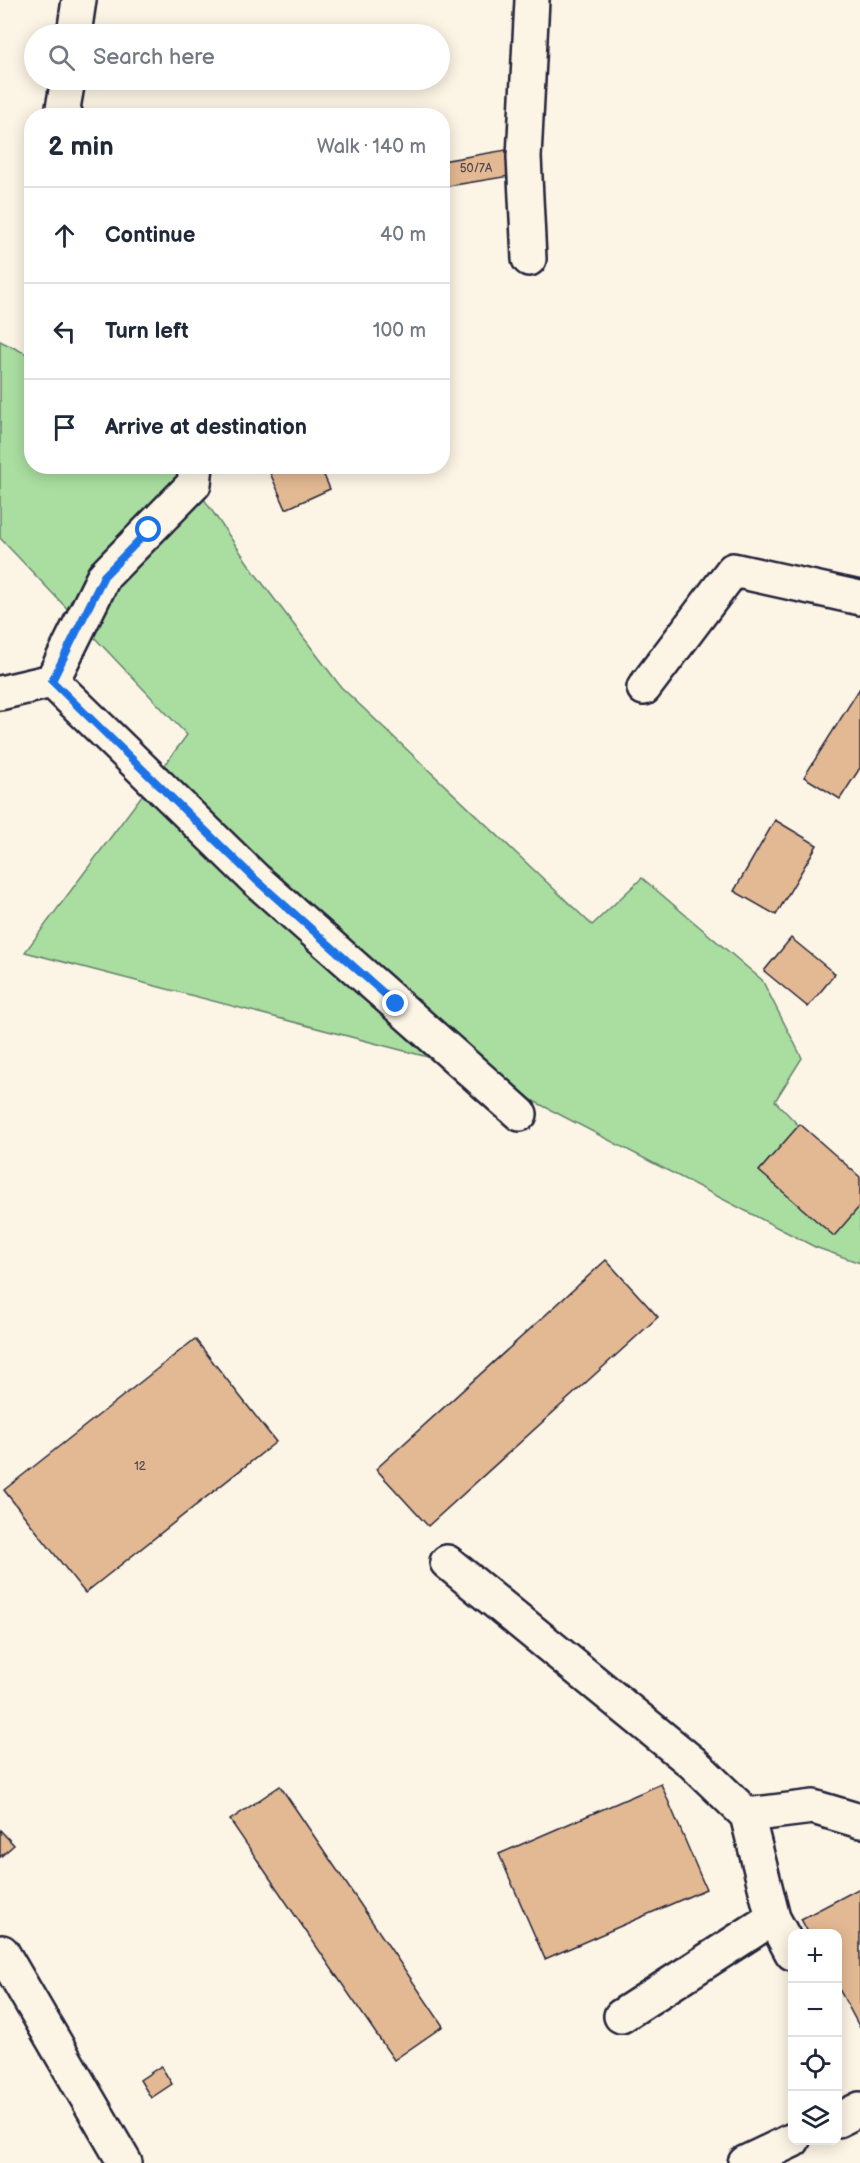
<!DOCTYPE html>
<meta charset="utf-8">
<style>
:root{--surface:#fff;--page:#f2f2f3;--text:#1f2937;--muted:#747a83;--line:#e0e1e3}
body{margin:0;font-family:"Balsamiq Sans",sans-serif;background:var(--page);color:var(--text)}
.controls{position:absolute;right:18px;bottom:18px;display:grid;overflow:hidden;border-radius:12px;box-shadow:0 3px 15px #0003}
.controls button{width:54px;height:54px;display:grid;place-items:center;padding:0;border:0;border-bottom:2px solid var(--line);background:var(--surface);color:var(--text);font:30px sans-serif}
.stop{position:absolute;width:18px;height:18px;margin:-14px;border:4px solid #1a73e8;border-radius:50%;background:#fff}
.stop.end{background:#1a73e8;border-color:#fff;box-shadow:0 2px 6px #0008}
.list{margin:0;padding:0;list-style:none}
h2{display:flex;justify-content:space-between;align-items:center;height:78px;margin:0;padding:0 24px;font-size:26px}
h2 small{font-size:20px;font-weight:400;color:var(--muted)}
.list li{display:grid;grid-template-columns:39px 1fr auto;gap:18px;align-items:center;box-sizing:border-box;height:96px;padding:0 24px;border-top:2px solid var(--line)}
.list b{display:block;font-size:22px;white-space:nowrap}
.list em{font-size:20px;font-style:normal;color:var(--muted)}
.icon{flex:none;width:33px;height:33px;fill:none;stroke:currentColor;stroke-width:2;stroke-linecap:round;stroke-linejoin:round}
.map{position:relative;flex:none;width:860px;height:2163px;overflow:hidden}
.search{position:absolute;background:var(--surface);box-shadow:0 3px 15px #0003;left:24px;top:24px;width:426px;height:66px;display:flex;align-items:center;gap:15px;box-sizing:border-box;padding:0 21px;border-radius:33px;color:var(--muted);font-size:22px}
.panel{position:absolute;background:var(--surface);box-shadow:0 3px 15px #0003;left:24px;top:108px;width:426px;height:366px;border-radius:24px}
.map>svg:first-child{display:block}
.green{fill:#a9dea0;stroke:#66806e;stroke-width:1.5}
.building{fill:#e3b993;stroke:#22223b;stroke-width:1.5}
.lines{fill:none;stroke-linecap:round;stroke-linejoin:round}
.minor-casing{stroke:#22223b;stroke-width:38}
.minor{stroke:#fcf5e5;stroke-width:33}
.route{stroke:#1a73e8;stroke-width:8}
.labels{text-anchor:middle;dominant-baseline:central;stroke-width:5;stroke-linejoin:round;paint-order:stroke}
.number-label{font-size:12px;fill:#524851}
</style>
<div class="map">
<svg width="860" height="2163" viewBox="0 0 860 2163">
<rect width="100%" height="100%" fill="#fcf5e5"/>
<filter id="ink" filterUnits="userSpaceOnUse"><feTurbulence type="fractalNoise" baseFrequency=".0167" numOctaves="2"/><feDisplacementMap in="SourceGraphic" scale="12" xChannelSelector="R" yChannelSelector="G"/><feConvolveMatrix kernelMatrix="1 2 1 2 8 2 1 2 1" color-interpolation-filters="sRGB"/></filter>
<g filter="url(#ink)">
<path class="green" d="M0,341L31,356L32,466L182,467L254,572L341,687L592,925L642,878L762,980L802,1058L775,1101L860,1189V1263L815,1247L470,1068L25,952L187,735L0,538Z"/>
<path class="building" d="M506,150L510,176L442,187V161Z
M267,466H320L330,489L286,509Z
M860,688V768L840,799L804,777Z
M775,820L817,845L776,915L734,891Z
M791,938L835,974L808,1007L764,971Z
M800,1124L860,1177V1206L834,1236L759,1171Z
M606,1260L658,1317L428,1526L376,1469Z
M195,1339L276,1442L85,1593L4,1490Z
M661,1784L706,1889L545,1959L499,1854Z
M280,1786L443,2026L394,2060L230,1820Z
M0,1830L14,1845L0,1857Z
M860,1888V2028L838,1987V1934H809L801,1919Z
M161,2066L172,2084L151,2098L140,2080Z"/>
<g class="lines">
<g class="minor-casing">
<path id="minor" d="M74,34L79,0
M66,116L63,108L68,80
M529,259L524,157L532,0
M196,466L194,484L104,576L52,681L255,879L520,1114
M644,688L733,570L860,598
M0,693L52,681
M447,1562L693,1763L747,1815L813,1807L860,1821
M747,1815L773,1918L792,1953
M2,1952L125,2163
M621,2016L773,1918
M838,2120L860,2109
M745,2163L793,2140"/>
</g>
<use href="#minor" class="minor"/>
</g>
</g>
<g class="lines" filter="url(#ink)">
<path class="route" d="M149,530L104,576L52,681L255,879L396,1004"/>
</g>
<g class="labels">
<g class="number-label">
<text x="476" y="168">50/7А</text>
<text x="140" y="1466">12</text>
</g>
</g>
</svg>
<div class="controls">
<button>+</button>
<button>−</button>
<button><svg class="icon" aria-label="locate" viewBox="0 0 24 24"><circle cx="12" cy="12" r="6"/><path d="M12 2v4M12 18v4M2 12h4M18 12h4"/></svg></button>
<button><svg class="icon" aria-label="layers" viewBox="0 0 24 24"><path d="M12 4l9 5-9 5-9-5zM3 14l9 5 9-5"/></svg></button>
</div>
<div class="stop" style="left:149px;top:530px"></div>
<div class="stop end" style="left:396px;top:1004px"></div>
<div class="search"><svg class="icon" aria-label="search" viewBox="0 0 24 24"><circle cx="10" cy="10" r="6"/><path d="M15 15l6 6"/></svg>Search here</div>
<section class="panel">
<h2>2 min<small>Walk · 140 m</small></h2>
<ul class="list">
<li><svg class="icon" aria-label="ahead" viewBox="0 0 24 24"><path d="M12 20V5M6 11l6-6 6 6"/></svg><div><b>Continue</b></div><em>40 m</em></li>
<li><svg class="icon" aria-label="left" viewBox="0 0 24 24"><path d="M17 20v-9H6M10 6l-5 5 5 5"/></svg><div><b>Turn left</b></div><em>100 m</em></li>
<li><svg class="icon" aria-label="arrive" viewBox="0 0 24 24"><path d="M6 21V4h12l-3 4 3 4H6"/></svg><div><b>Arrive at destination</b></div></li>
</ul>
</section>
</div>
